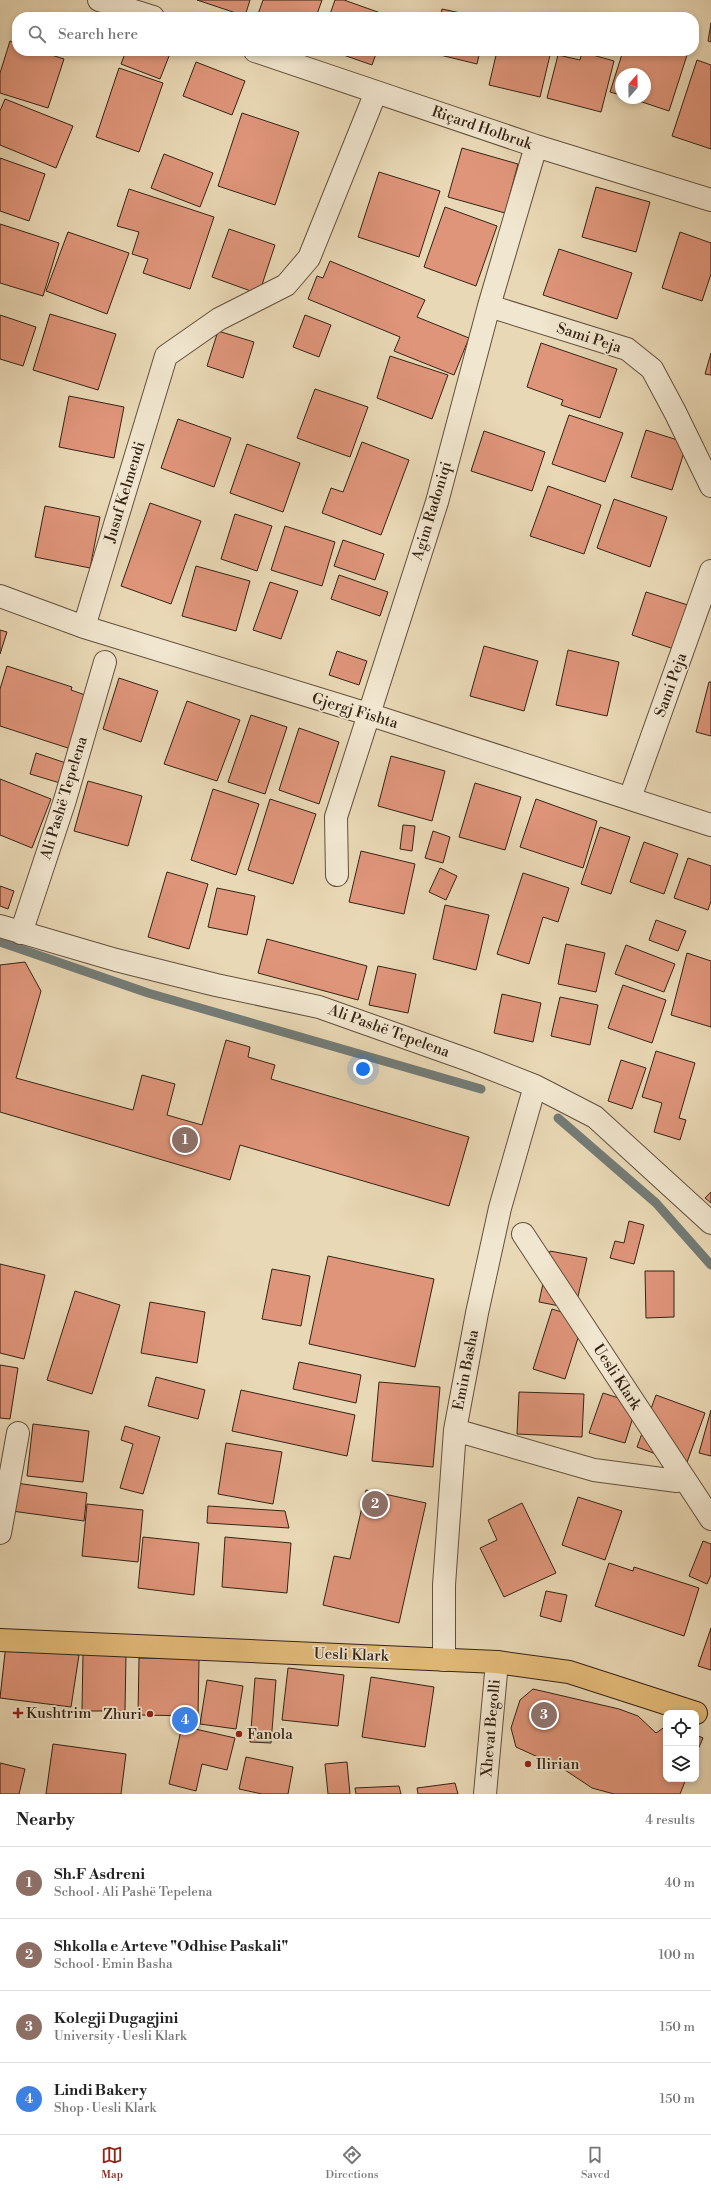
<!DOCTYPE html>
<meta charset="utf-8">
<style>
:root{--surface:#fff;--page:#f2f2f2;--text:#222;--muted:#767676;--line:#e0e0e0;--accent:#8f2418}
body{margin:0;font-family:"Libre Bodoni",serif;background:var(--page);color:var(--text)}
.controls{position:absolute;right:12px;bottom:12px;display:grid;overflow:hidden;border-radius:8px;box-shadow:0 2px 6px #0003}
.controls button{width:36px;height:36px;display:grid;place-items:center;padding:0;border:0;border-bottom:1px solid var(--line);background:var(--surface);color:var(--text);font:20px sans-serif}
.compass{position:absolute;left:615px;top:68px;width:36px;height:36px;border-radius:50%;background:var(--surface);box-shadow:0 2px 6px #0003;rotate:20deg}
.you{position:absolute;left:363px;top:1069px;width:14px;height:14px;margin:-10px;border:3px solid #fff;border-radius:50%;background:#1a73e8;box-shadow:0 0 0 6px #1a73e833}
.badge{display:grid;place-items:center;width:26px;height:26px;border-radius:50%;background:var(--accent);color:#fff;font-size:13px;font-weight:700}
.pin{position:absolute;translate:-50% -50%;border:2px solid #fff;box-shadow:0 1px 4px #0006}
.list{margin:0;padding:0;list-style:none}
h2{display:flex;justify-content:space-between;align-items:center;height:52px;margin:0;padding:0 16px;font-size:17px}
h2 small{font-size:13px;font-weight:400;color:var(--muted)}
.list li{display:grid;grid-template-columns:26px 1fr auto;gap:12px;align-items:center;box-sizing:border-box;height:72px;padding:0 16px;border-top:1px solid var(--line)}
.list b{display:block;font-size:15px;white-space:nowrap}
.list p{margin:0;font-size:13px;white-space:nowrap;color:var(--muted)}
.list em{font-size:13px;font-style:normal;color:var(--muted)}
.icon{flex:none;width:22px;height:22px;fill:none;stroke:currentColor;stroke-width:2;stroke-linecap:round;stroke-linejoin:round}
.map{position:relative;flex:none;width:711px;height:1794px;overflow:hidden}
.search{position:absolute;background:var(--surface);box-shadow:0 2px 6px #0003;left:12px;right:12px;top:12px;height:44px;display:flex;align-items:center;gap:10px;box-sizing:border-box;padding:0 14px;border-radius:16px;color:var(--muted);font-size:15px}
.sheet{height:340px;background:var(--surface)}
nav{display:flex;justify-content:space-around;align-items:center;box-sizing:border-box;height:56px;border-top:1px solid var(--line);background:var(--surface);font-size:11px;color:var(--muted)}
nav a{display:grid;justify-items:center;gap:2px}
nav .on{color:var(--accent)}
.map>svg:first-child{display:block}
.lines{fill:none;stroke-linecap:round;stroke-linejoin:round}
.stream{stroke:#737c77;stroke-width:9}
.building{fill:#df957a;stroke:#352315}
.minor-casing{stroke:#62503d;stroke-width:24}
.major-casing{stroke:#352315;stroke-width:24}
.minor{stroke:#f1e6cf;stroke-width:22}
.major{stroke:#e4bc7a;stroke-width:22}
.poi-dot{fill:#8f2418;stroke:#f1e6cf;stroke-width:1.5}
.labels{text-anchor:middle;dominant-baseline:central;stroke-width:3.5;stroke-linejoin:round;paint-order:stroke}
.street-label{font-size:15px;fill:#352315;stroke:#f1e6cf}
.poi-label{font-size:15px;fill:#352315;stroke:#f1e6cf;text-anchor:start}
</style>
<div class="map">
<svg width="711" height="1794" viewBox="0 0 711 1794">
<rect width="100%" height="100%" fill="#e9d8b5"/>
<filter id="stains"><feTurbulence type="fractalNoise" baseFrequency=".005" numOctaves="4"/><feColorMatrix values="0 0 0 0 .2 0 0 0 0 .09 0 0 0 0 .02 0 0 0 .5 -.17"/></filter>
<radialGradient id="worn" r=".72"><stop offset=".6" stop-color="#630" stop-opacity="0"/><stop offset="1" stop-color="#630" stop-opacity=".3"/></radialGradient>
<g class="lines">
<path class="stream" d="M0,942L148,993L481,1089
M558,1118L656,1203L711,1265"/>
</g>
<path class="building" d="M197,0H250L245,16Z
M263,0H322L316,17H257Z
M335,0H344L389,16L329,17Z
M442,9L479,17H440Z
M711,23V42L708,41Z
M10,41L17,44V51H39L64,59L48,108L0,93V73Z
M126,51H171L160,79L121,64Z
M332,51H377L372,65Z
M432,51H480L477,64L432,53Z
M497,51H551L540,97L489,85Z
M623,51L688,52L669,111L630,98H645V74H621V95L610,92Z
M582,52L614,61L601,112L547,98L558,55L580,60Z
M697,60L711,65V149L672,136Z
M196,62L245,81L232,115L183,96Z
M119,68L163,83L139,152L96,137Z
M5,99L73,126L56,168L0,145V111Z
M242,113L299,132L275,205L218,186Z
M462,148L518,164L505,213L448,197Z
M164,154L213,173L200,207L151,188Z
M0,158L45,174L29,221L0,211Z
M379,172L440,191L419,257L358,237Z
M596,187L650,202L636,252L582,237Z
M129,189L214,217L190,289L143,273L148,259L132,254L139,232L117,226Z
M445,207L497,226L476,286L424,267Z
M0,224L59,243L43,296L0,283Z
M229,229L275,245L259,294L212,277Z
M68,232L129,253L107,314L46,291Z
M680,232L711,243V274L702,301L662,288Z
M559,249L632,273L617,319L543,295Z
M330,261L425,300L417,317L469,338L454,375L394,351L400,337L308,299L317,276L323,278Z
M50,314L116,334L98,390L33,370Z
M0,315L36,327L23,366L0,359Z
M305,315L331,325L319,357L293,347Z
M218,331L254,342L243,378L207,366Z
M541,343L617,369L600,418L561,405L563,400L527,387Z
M711,353V375L705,374Z
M390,356L448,375L432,419L377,398Z
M315,389L368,407L350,457L297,438Z
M69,396L124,407L114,458L59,447Z
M569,415L623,433L605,482L552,464Z
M178,419L231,438L214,487L161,468Z
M646,430L687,443L672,490L631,477Z
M484,431L545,452L532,491L471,471Z
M362,442L409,460L381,535L322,513L331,488L343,492Z
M247,444L300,463L283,512L230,493Z
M548,486L601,505L584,554L530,536Z
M614,499L667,517L650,567L597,548Z
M150,503L201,521L171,604L121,586Z
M45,506L100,517L90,568L35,557Z
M235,514L272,526L257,571L221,559Z
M285,526L335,542L322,586L271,570Z
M343,540L384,554L375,580L334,566Z
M196,566L250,581L236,631L182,616Z
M339,575L388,592L380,616L331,599Z
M270,582L298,591L281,639L253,630Z
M646,592L688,605L674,649L632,635Z
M0,630L7,632L0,654Z
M484,646L538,661L524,711L470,696Z
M568,650L619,662L607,716L556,705Z
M337,651L367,661L359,685L329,675Z
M7,666L72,687L71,690L88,696L71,749L0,726V689Z
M119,678L158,691L141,742L103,729Z
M709,682H711V736L696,732Z
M187,701L240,720L217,781L164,764Z
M251,715L287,727L265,794L228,782Z
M299,728L339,742L319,804L279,790Z
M36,753L66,763L60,783L30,774Z
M391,756L445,771L432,821L378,806Z
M0,779L51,799L32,848L0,835Z
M88,781L142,796L128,846L74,831Z
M475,783L521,797L505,850L459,837Z
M213,789L259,804L236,875L191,860Z
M270,799L316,814L293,884L248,870Z
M536,799L597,821L583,868L520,847Z
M403,825L415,826L412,851L400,849Z
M600,827L630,837L611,894L581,884Z
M433,831L450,837L443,863L425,858Z
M644,842L678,854L664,894L630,882Z
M361,851L415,864L404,914L349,902Z
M688,858L711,866V901L708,910L674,898Z
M440,868L457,876L446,900L429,892Z
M167,872L208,884L189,949L148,937Z
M523,873L569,888L558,922L543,917L529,964L497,954Z
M0,886L14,891L8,909L0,906Z
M217,888L255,896L247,935L208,927Z
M445,905L489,915L476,970L433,959Z
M656,920L686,931L678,951L649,940Z
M267,939L367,966L358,1000L258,973Z
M566,944L605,953L596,992L558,984Z
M626,945L675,964L664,992L615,974Z
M687,953L711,961V1027L671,1015Z
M25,962L41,991L16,1078L133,1110L142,1075L175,1084L167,1115L202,1125L226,1040L250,1047L248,1057L275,1065L271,1079L469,1137L449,1206L240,1145L230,1180L0,1112V965Z
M378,966L416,974L408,1013L369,1005Z
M623,985L666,1000L652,1043L608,1028Z
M502,994L541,1003L533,1042L494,1033Z
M560,997L598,1005L590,1045L551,1036Z
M656,1051L695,1063L679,1118L686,1120L680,1140L654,1132L662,1103L642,1097Z
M621,1060L646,1068L632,1109L608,1101Z
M711,1192V1203L705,1198Z
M629,1221L644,1225L634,1264L610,1258L615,1241L624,1243Z
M550,1251L587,1258L575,1309L539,1302Z
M328,1256L434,1279L415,1367L309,1344Z
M0,1264L45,1275L24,1359L0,1353Z
M272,1269L310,1276L301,1326L262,1319Z
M645,1271H674V1317L646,1318Z
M75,1291L120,1305L92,1394L47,1380Z
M150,1302L205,1312L197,1363L141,1353Z
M552,1309L584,1319L565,1379L533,1369Z
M299,1362L361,1375L356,1403L293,1389Z
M0,1365L18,1368L10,1419L0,1418Z
M156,1377L205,1390L198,1419L148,1406Z
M379,1382L440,1387L433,1467L372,1461Z
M241,1390L355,1415L347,1456L232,1431Z
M519,1392L584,1394L582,1437L517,1434Z
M603,1393L637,1404L625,1443L589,1433Z
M656,1395L705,1413L686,1465L637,1447Z
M711,1410V1456L699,1453Z
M33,1424L89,1431L83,1482L27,1476Z
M125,1426L160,1437L143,1494L120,1488L133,1444L121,1440Z
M226,1443L282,1452L273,1504L218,1494Z
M16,1483L87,1493L84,1521L12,1511Z
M366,1490L426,1503L399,1623L323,1605L334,1556L350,1559Z
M578,1497L622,1511L605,1560L562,1545Z
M522,1503L556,1573L504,1597L480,1548L497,1540L488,1520Z
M87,1504L143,1510L138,1562L82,1556Z
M208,1506L285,1511L289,1528L207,1523Z
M143,1537L199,1543L194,1595L138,1588Z
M225,1537L291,1543L287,1593L222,1587Z
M703,1541L711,1544V1575L707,1584L689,1576Z
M609,1563L633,1571L634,1567L699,1588L684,1636L595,1606Z
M546,1591L567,1595L561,1622L540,1616Z
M711,1628V1670L698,1666Z
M6,1644L79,1655L71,1707L0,1698Z
M83,1653L126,1654L125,1711H82Z
M139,1658L199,1659L198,1716L138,1715Z
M288,1668L344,1675L338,1726L282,1720Z
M371,1677L434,1687L425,1747L362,1737Z
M255,1678L276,1680L271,1743L250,1742Z
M207,1680L243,1686L236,1729L200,1724Z
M533,1689L619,1709L638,1716L656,1733L666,1726V1779H686L680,1794H614L592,1788L562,1768L516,1747L511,1728L520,1700Z
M182,1726L235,1738L227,1770L202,1764L196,1791L169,1784Z
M696,1735L703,1738L696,1754Z
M53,1744L126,1754L121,1794H46Z
M246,1757L293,1767L288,1794H262L239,1789Z
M347,1762L350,1794H328L325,1764Z
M0,1763L25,1769L19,1794H0Z
M455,1783L458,1794H418L417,1788Z
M399,1786L401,1794H356L355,1788Z"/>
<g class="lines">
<g class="minor-casing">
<path id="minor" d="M99,0L153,17
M255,51L536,146L711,200
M489,306L627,349L652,369L675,412L711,486
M0,596L84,627L368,714L711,825
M84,627L166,356L219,319L286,285L309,258L376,92
M630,798L711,571
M337,875L336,817L437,502L489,306L536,146
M0,926L116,960L216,985L319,1007L474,1062L535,1086L595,1117L711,1223
M21,933L65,800L105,662
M523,1234L711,1519
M455,1430L594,1470L677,1481
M0,1533L18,1433
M444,1660V1585L455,1430L477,1313L500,1208L535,1086
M485,1794L497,1662"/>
</g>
<g class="major-casing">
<path id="major" d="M0,1640L497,1662L569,1672L696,1713"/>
</g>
<use href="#minor" class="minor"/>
<use href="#major" class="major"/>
</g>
<g class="poi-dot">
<path d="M16 1707h4v4h4v4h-4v4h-4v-4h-4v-4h4z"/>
<circle cx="150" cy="1714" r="4"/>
<circle cx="239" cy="1734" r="4"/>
<circle cx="528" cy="1764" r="4"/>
</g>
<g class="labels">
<g class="street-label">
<text transform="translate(482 128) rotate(19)">Riçard Holbruk</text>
<text transform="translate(589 338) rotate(18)">Sami Peja</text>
<text transform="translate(125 492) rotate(-73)">Jusuf Kelmendi</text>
<text transform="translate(432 511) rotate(-73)">Agim Radoniqi</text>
<text transform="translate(671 685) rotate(-70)">Sami Peja</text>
<text transform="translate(355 711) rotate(17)">Gjergj Fishta</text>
<text transform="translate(64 798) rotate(-73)">Ali Pashë Tepelena</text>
<text transform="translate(389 1031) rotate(20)">Ali Pashë Tepelena</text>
<text transform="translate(466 1370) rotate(-79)">Emin Basha</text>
<text transform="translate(617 1377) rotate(57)">Uesli Klark</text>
<text transform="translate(351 1655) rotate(2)">Uesli Klark</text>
<text transform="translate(491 1728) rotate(-85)">Xhevat Begolli</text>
</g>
<g class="poi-label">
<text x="26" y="1713">Kushtrim</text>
<text x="142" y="1714" text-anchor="end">Zhuri</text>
<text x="247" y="1734">Fanola</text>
<text x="536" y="1764">Ilirian</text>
</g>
</g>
<rect width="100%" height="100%" filter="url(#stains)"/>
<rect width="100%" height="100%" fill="url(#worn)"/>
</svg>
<div class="controls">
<button><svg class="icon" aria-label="locate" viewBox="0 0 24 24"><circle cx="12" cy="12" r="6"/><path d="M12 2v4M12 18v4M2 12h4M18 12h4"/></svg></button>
<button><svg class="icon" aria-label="layers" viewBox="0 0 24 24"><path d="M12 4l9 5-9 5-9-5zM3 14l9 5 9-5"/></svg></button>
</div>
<svg class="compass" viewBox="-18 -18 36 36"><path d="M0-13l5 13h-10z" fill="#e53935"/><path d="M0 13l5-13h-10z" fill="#767676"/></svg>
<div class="you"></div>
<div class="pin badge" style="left:185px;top:1140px;background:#8d6e63">1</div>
<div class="pin badge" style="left:375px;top:1504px;background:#8d6e63">2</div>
<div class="pin badge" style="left:544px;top:1715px;background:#8d6e63">3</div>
<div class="pin badge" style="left:185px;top:1720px;background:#3f7fe0">4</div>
<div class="search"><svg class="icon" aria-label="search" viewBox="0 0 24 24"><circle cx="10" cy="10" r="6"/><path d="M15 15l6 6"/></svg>Search here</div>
</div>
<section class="sheet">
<h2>Nearby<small>4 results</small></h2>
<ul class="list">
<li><span class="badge" style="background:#8d6e63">1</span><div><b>Sh.F Asdreni</b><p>School · Ali Pashë Tepelena</p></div><em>40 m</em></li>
<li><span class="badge" style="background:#8d6e63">2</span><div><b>Shkolla e Arteve &quot;Odhise Paskali&quot;</b><p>School · Emin Basha</p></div><em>100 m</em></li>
<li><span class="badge" style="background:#8d6e63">3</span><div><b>Kolegji Dugagjini</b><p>University · Uesli Klark</p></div><em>150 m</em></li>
<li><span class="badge" style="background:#3f7fe0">4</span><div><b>Lindi Bakery</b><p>Shop · Uesli Klark</p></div><em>150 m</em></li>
</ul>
</section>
<nav>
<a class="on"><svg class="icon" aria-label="map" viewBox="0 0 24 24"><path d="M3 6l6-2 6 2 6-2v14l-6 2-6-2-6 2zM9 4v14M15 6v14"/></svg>Map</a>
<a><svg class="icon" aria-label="directions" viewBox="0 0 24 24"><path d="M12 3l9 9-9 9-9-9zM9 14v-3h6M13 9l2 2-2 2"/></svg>Directions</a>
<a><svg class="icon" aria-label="saved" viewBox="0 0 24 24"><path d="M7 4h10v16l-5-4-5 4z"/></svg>Saved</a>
</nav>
